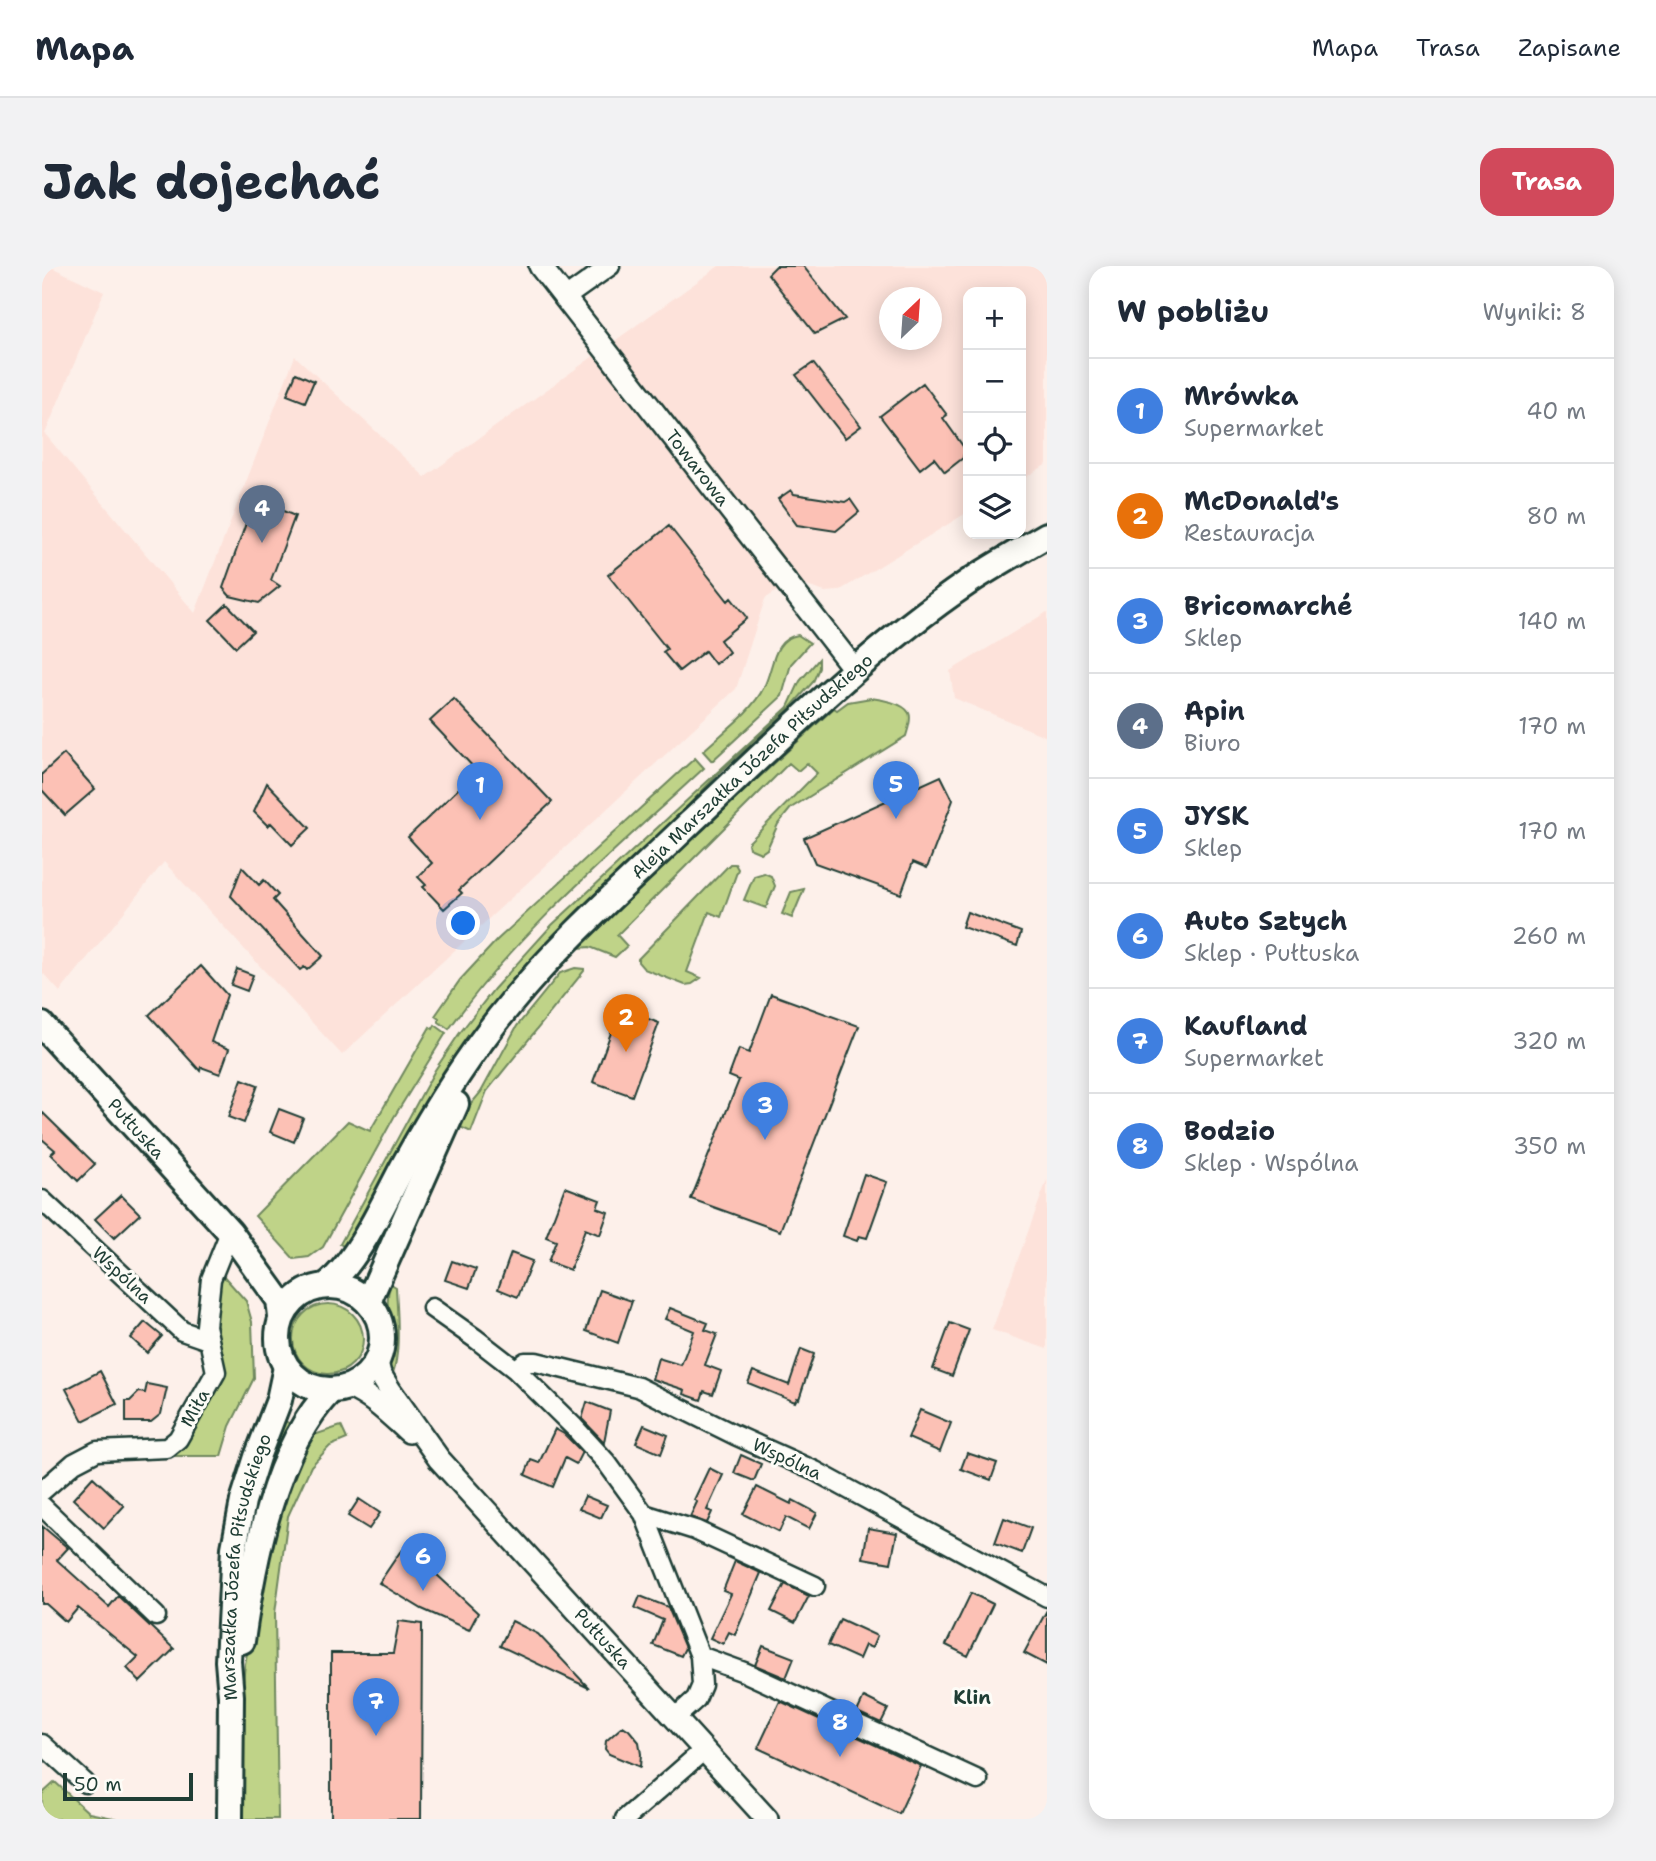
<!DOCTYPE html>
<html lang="pl">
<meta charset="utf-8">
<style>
:root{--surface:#fff;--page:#f2f2f3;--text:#1f2937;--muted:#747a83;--line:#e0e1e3;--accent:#d1495b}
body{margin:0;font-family:"Shantell Sans",sans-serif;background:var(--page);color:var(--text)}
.controls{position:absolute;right:21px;top:21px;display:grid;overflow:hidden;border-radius:14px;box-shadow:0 4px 18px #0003}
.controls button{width:63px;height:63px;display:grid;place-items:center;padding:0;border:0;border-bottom:2px solid var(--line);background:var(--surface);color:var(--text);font:35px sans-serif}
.compass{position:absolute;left:837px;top:21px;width:63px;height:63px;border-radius:50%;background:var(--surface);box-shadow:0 4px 18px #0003;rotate:25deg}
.scale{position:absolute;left:21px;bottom:18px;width:130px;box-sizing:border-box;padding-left:7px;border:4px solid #1f3d34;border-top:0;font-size:19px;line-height:24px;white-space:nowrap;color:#1f3d34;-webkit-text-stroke:5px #fdfcf7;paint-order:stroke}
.you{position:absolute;left:422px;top:658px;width:24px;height:24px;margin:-18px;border:5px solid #fff;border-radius:50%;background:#1a73e8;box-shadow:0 0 0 10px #1a73e833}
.badge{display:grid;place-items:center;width:46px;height:46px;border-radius:50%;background:var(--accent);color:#fff;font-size:23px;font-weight:700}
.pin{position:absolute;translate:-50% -58px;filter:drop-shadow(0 2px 4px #0008)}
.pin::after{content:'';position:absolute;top:37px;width:24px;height:21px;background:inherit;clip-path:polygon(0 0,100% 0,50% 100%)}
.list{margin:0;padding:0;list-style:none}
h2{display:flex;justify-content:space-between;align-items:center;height:91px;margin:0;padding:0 28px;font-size:30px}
h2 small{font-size:23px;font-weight:400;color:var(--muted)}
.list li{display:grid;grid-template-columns:46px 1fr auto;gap:21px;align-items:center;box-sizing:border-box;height:105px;padding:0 28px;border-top:2px solid var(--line)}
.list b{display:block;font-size:26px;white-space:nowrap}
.list p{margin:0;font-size:23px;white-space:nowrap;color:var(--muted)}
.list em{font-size:23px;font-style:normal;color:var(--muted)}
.icon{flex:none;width:38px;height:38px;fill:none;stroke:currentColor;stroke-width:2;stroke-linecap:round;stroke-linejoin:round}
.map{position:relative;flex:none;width:1005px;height:1553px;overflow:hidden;border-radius:21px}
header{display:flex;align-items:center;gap:42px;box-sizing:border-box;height:98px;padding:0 35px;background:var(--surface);border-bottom:2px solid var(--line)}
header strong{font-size:33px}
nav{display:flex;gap:38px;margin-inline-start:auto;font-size:24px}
.intro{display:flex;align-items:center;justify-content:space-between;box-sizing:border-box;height:168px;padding:0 42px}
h1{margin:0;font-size:49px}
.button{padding:18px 32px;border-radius:21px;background:var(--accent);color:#fff;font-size:24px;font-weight:700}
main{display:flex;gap:42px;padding:0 42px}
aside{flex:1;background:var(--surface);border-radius:21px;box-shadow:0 4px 18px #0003}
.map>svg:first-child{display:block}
.built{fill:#fde2da;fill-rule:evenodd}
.green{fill:#bfd388;stroke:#6f885e;stroke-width:2}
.building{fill:#fcc1b5;stroke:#1f3d34;stroke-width:2}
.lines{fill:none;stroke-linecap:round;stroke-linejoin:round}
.minor-casing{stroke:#1f3d34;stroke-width:23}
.tertiary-casing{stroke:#1f3d34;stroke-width:26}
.secondary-casing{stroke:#1f3d34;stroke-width:30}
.minor{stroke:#fdfcf7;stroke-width:18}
.tertiary{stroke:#fdfcf7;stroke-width:21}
.secondary{stroke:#fdfcf7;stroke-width:24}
.labels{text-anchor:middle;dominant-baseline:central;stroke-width:6;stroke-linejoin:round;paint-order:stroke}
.street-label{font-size:18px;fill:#1f3d34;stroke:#fdfcf7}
.neighbourhood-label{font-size:19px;font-weight:bold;fill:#1f3d34;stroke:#fdfcf7}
</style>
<header>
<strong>Mapa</strong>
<nav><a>Mapa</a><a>Trasa</a><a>Zapisane</a></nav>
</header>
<div class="intro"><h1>Jak dojechać</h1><a class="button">Trasa</a></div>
<main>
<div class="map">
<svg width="1005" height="1553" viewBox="0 0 1005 1553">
<rect width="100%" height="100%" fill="#fdf0ea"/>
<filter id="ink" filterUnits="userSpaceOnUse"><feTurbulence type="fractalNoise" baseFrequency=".0143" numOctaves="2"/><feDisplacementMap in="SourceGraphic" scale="14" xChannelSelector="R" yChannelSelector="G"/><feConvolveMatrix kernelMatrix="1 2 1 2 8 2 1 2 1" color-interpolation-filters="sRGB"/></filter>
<g filter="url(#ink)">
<path class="built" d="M0,0H7L62,26L3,168L153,347L253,90L383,211L677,0H1005V198L979,214V26H926V246L797,325L783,326L749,315L723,333L694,423L300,789L122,596L18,726L0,706ZM848,32H890V74H848Z
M1005,346V471L912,432L908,405Z
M1005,914V1083L950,1064Z"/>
<path class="green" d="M756,369L768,377L749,398L740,430L670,495L661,485C681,466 710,446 722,421C732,401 730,373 756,369Z
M777,393V402L771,416L749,441L676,508L608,580L532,654L307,983L298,978L393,804L417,768L452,723L510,659L746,441L758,415Z
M829,432C838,433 862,437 867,447C870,453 866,463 864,470L749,542L736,558L725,583L719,587L707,582L706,577L775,507L765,497L756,505L747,497L575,669L585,680L573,691L548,681L537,682L536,679L792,442L795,444L806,436Z
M653,492L662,502C573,585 478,663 407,763L397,756V753L393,750L418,714L455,674Z
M688,598H693L696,603L679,651L667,646L645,706L659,712L650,718L643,719L602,703L596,696V693Z
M722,607L729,610L733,620L724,642L702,634L712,610Z
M762,623L750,652L740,648L749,626Z
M533,702L542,703V705L445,825L429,866L416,860L419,850L439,826L475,760L518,707Z
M393,759L404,767L352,851L281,981L267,991L252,993L213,950L306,855L328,865L388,761L391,763Z
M178,1006L204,1035L210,1056L212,1112L188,1160L179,1190H120L139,1182L157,1155L178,1114L170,1061Z
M349,1018L354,1021C355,1046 360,1092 348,1114C344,1097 352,1091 351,1075C350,1054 341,1038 349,1018Z
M251 1073a35 35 0 1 1 70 0a35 35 0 1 1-70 0Z
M238,1152L248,1158L228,1204L204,1303L203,1265Z
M299,1160L305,1173L288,1180L269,1200L246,1250L233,1347L236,1553H198L199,1437L203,1398L224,1286L247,1201L266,1171Z
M13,1516L47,1547L76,1553H0V1528Z"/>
<path class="building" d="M734,0H761L803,53L773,68L726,8Z
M771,97L819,160L803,172L754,109Z
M254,107L272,115L263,136L245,129Z
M881,117L905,149L901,152L923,183L921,192L903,206L892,192L878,203L838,150Z
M749,224L752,228L803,236L808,233L817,246L794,265L755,259L736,233Z
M227,239L253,250L229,314L238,320L217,337L188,330L181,322L208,246L223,251Z
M627,260L686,335L689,332L705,352L678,374L687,386L673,398L663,385L637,405L621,386L625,383L566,309Z
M185,338L211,365L194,381L168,354Z
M412,433L510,536L417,624L420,627L402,643L381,621L384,619L376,611L390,597L366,571L435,505L388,455Z
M22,488L53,523L23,549L0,524V508Z
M899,510L911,534L885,602L871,596L859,628L773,597L762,572Z
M225,517L268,562L250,579L229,557L226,560L212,546Z
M200,601L217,619L222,614L236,629L231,634L281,690L265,704L262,701L258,704L189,630Z
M925,646L979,666L975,680L920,661Z
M159,700L185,729L169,776L187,783L178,808L159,801L158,805L107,749Z
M195,703L211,709L205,725L189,719Z
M729,728L817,760L738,965L649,933L697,814L687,810L697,783L707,787Z
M578,742L617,757L590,830L551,816Z
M200,813L216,819L202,857L186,851Z
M237,843L261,852L252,876L228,866Z
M0,846L53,898L36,915L9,888L13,884L0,873Z
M822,908L845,916L825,972L817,970L815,975L801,970Z
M523,921L558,934L555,942L566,946L558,969L543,963L528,1004L506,996L514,975L504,971Z
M79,929L98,948L72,972L53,953Z
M469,987L490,995L476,1031L456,1023Z
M410,995L434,1003L427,1022L403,1014Z
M558,1024L590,1035L576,1077L544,1065Z
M628,1042L666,1057L663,1064L675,1068L663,1099L679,1105L671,1128L662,1125L659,1134L642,1128L643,1124L610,1113L616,1092L639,1099L652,1065L623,1053Z
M103,1056L120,1070L105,1087L89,1072Z
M908,1057L927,1064L910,1110L891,1103Z
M759,1083L772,1088L757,1133L755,1132L753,1136L706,1117L711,1105L747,1119Z
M58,1105L75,1138L41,1155L24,1123Z
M105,1118L125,1122L119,1148L109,1156H84V1135H88L97,1126L103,1127Z
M545,1136L568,1145L562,1176L540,1153Z
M878,1144L909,1157L898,1186L866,1172Z
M602,1159L626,1169L619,1188L594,1177Z
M513,1163L522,1168L540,1186L534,1198L523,1192L511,1221L483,1209L489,1194L497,1197Z
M925,1187L955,1197L949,1214L919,1203Z
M699,1189L719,1198L712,1215L692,1207Z
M667,1202L681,1209L665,1244L670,1246L665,1257L648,1251L655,1236L652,1234Z
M51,1211L82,1240L62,1262L31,1233Z
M715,1221L749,1238L751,1234L775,1247L767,1263L744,1251L737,1266L701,1248Z
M543,1230L565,1239L559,1252L537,1243Z
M317,1233L338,1247L327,1263L306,1250Z
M962,1252L989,1262L980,1287L953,1277Z
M0,1260L26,1282L15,1294L67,1341L76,1330L132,1383L98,1416L85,1402L96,1391L36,1342L24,1356L4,1338H0Z
M826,1262L855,1267L849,1297L821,1292Z
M365,1281L436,1347L427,1364L380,1343L337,1317L358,1286Z
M693,1295L719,1307L693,1369L687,1366L681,1378L668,1372L689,1328L681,1325Z
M743,1318L767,1330L753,1357L729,1345Z
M929,1327L951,1338L926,1390L904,1379Z
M598,1330L626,1341L643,1382L639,1390L611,1379L621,1354L593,1342Z
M1005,1344V1399L982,1387Z
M798,1353L835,1370L830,1382L823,1379L817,1393L786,1379Z
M357,1355L380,1358L379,1553H289V1387H351Z
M470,1355L496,1368L547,1422L458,1380Z
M721,1380L752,1392L744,1412L713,1399Z
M822,1431L846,1443L839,1457L815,1446Z
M738,1435L879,1500L857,1548L716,1482Z
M581,1460L587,1464L597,1476L599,1488L598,1501L567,1488L563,1483L564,1475Z"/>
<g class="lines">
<g class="minor-casing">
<path id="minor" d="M523,32L568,0
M0,934L140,1065L166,1074
M390,1042L434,1073L474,1104
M0,1225L32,1197L55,1185L125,1182L136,1173L174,1106L164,1060L169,1013L188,966
M0,1240L114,1350
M602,1248L653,1264L773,1320
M658,1390L702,1406L936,1514
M633,1452L654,1433L660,1419L658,1390L602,1248L565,1197L532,1161L474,1104L483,1096H494L596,1121L693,1169L773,1205L1005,1331
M0,1478L43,1517
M583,1553L662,1484"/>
</g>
<g class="tertiary-casing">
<g id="tertiary">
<path id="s1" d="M498,0L813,404"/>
<path id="s2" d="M335,1096L338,1108L348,1124L397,1193L725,1553"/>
<path d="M307,1121C331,1131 348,1149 367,1166"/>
</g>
</g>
<g class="secondary-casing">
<g id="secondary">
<path id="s3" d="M0,759L188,966L237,1034L239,1051"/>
<path id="s4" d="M285,1019C318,993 343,933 364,895C394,841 429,785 469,737C522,672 588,615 648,557C737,473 826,384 928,315C953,299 979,284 1005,269"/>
<circle cx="288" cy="1072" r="52"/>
<path d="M326,1036L414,838"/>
<path d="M200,1375C211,1296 232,1182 289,1124"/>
<path id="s5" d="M188,1553L189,1430L186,1395L192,1282L201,1235L215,1191L237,1134L244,1101"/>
</g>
</g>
<use href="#minor" class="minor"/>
<use href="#tertiary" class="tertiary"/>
<use href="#secondary" class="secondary"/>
</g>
</g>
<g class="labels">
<g class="street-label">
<text stroke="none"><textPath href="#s1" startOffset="256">Towarowa</textPath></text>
<text stroke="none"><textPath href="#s4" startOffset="676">Aleja Marszałka Józefa Piłsudskiego</textPath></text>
<text stroke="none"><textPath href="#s3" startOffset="140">Pułtuska</textPath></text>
<text transform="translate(80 1009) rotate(43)">Wspólna</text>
<text transform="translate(153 1142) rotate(-61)">Miła</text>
<text transform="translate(745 1193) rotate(25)">Wspólna</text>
<text stroke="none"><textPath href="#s5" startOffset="254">Marszałka Józefa Piłsudskiego</textPath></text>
<text stroke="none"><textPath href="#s2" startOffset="359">Pułtuska</textPath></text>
</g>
<g class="neighbourhood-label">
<text x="930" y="1431">Klin</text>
</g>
</g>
</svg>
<div class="controls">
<button>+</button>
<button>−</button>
<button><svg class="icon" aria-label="locate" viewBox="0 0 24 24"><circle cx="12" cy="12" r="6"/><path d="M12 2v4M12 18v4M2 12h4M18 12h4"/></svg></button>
<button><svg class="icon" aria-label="layers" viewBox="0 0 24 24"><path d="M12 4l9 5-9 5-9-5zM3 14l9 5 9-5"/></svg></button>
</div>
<svg class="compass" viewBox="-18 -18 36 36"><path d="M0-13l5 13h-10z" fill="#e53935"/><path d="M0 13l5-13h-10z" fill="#747a83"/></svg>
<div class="scale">50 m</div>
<div class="you"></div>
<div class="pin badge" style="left:438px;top:554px;background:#3f7fe0">1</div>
<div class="pin badge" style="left:584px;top:786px;background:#e8710a">2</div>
<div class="pin badge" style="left:723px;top:874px;background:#3f7fe0">3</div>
<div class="pin badge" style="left:220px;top:277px;background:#5c6f8a">4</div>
<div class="pin badge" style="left:854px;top:553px;background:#3f7fe0">5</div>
<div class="pin badge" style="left:381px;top:1325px;background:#3f7fe0">6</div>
<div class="pin badge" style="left:334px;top:1470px;background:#3f7fe0">7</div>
<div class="pin badge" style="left:798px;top:1491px;background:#3f7fe0">8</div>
</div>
<aside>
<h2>W pobliżu<small>Wyniki: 8</small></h2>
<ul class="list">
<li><span class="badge" style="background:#3f7fe0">1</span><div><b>Mrówka</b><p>Supermarket</p></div><em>40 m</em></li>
<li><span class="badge" style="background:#e8710a">2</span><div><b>McDonald's</b><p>Restauracja</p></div><em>80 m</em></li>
<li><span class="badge" style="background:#3f7fe0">3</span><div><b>Bricomarché</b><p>Sklep</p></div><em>140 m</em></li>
<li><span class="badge" style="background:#5c6f8a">4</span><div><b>Apin</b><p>Biuro</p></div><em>170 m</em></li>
<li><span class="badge" style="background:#3f7fe0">5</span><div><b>JYSK</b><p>Sklep</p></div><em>170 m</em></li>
<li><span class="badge" style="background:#3f7fe0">6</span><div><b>Auto Sztych</b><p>Sklep · Pułtuska</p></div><em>260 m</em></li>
<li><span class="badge" style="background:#3f7fe0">7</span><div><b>Kaufland</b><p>Supermarket</p></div><em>320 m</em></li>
<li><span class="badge" style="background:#3f7fe0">8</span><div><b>Bodzio</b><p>Sklep · Wspólna</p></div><em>350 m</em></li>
</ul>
</aside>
</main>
